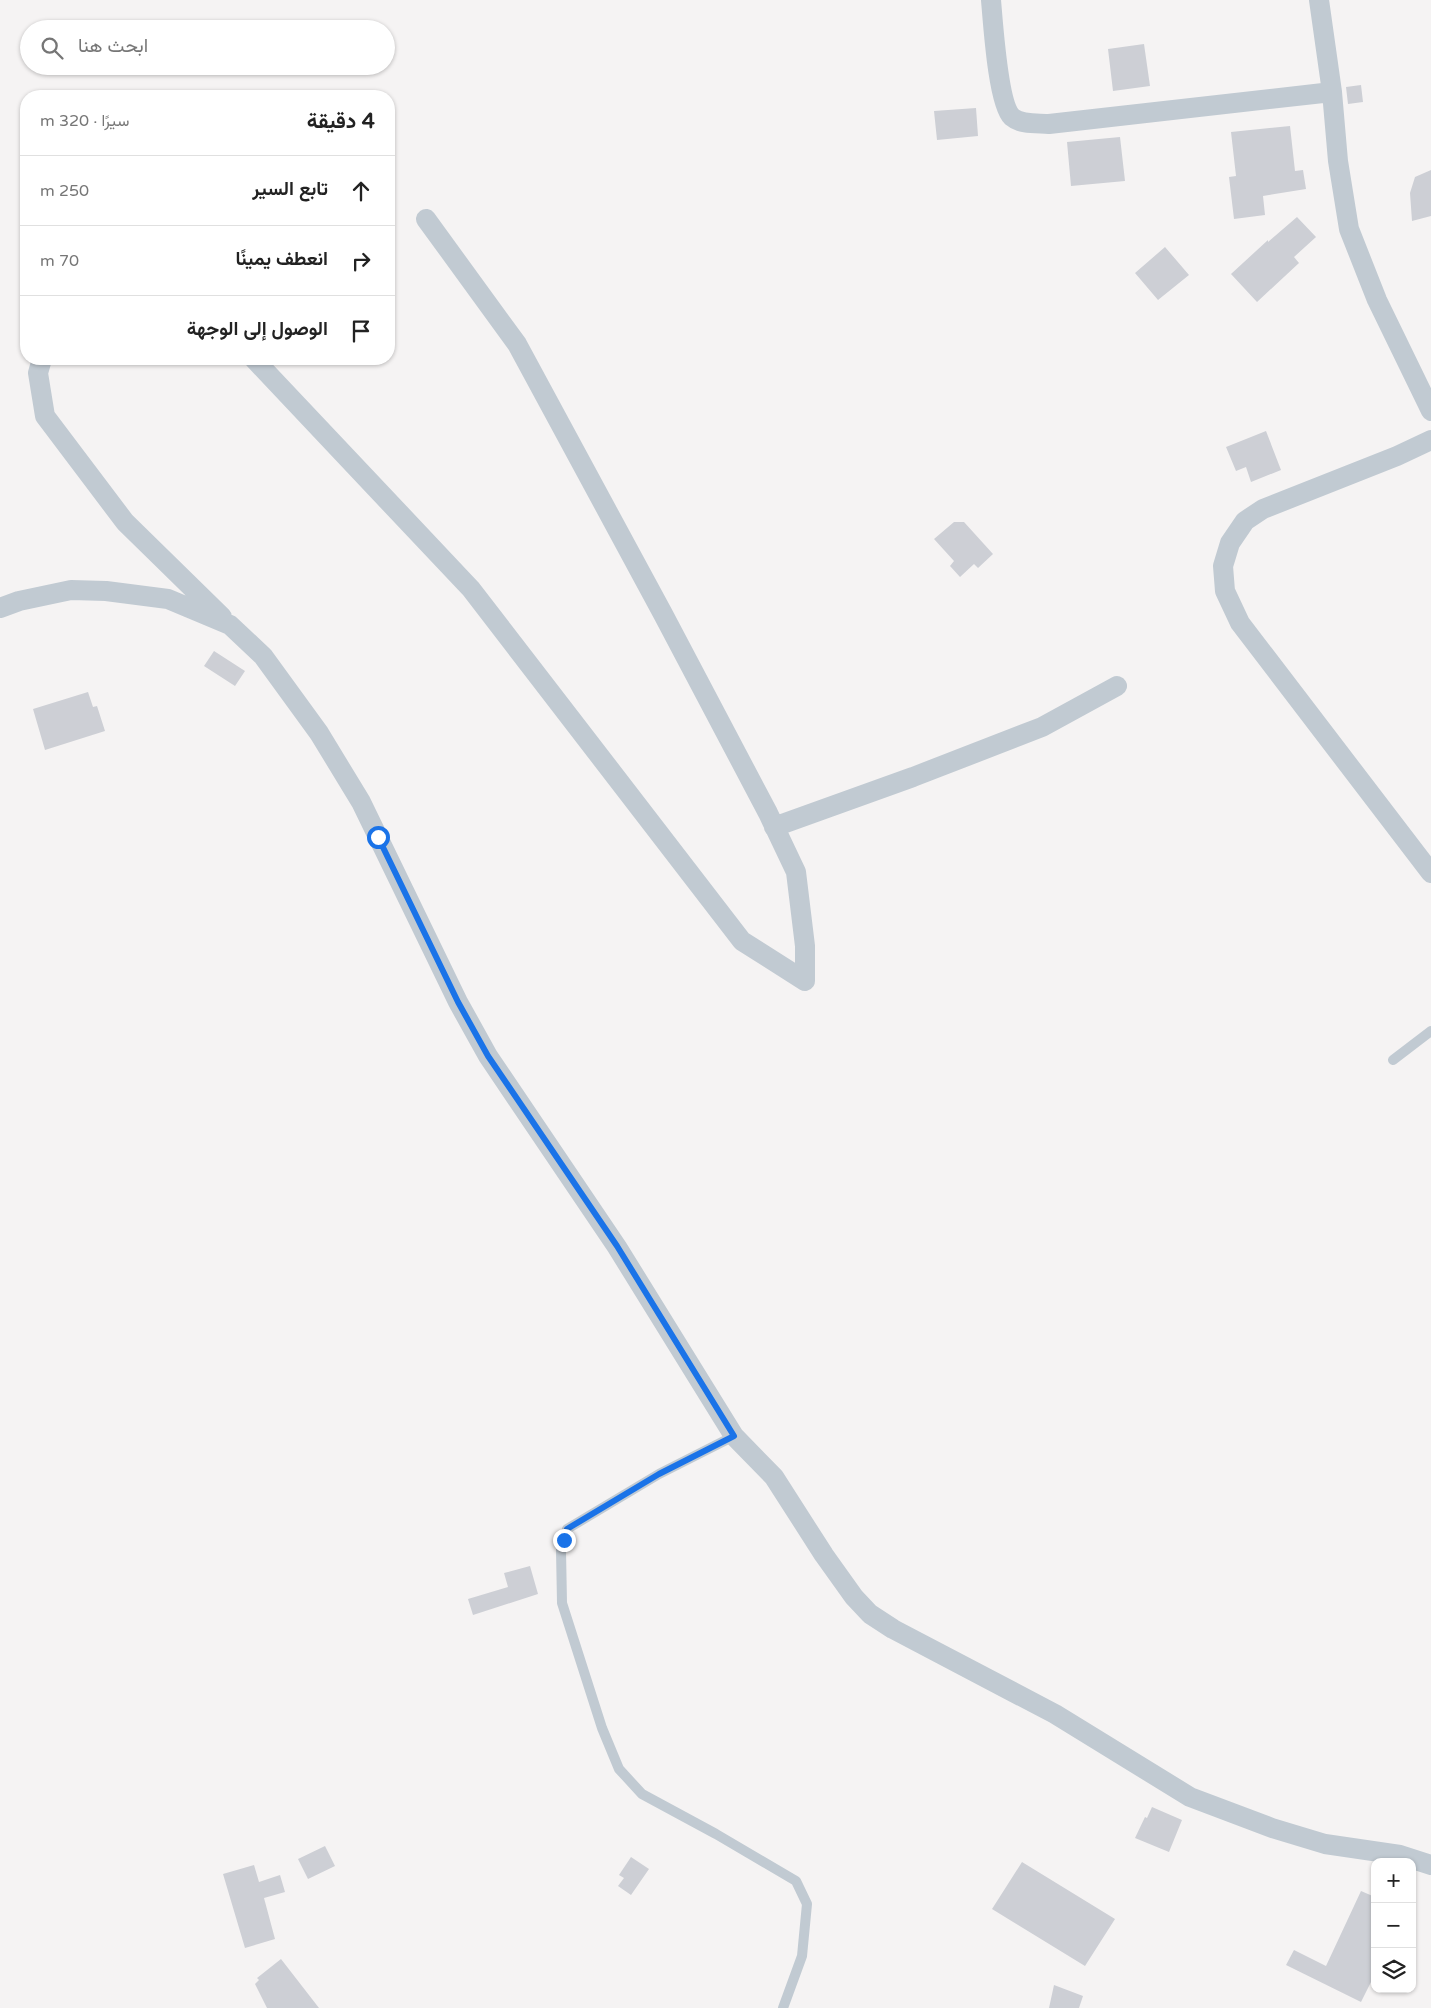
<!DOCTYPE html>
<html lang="ar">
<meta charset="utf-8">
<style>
:root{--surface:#fff;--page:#f2f2f2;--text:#222;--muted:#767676;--line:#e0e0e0}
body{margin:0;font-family:"Varela Round",Vazirmatn,sans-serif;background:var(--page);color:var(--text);direction:rtl}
.controls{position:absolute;right:15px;bottom:15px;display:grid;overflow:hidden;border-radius:10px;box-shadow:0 1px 4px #0004}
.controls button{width:45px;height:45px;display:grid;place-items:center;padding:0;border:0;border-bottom:1px solid var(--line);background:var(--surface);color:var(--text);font:25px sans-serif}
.stop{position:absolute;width:15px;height:15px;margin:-11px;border:4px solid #1a73e8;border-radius:50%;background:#fff}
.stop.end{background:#1a73e8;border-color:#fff;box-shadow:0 1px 5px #0008}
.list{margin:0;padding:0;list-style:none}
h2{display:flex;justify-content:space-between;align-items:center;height:65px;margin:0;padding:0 20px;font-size:21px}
h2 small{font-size:16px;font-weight:400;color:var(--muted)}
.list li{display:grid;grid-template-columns:32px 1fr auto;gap:15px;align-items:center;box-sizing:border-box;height:70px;padding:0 20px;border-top:1px solid var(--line)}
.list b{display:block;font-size:19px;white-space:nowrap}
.list em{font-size:16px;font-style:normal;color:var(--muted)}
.icon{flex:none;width:28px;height:28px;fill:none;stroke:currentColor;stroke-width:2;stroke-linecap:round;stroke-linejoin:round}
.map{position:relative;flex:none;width:1431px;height:2008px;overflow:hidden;direction:ltr}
.search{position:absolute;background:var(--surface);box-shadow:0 1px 4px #0004;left:20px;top:20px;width:375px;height:55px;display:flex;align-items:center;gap:12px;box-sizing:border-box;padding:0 18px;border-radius:28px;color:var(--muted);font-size:19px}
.panel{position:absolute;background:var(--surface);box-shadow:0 1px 4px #0004;left:20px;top:90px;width:375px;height:275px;border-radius:20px;direction:rtl}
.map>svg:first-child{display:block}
.building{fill:#cdcfd5}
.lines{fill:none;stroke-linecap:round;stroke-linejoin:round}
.lane{stroke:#c1cad2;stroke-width:10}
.street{stroke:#c1cad2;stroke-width:20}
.route{stroke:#1a73e8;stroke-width:6}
</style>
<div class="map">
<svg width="1431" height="2008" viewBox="0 0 1431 2008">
<rect width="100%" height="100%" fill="#f5f3f3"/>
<path class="building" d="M1144,44L1150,86L1113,91L1108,49Z
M1361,85L1363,102L1348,104L1346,87Z
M976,108L978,136L937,140L934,111Z
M1290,126L1295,171L1303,170L1306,189L1263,196L1265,215L1234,219L1229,177L1236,176L1231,132Z
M1120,137L1125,181L1071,186L1067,142Z
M1431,170V216L1412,221L1410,193L1415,177Z
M1297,217L1316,237L1294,257L1299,263L1257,302L1231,274L1268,240V242Z
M1165,247L1189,275L1158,300L1135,273Z
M1266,431L1281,470L1251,482L1246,467L1236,471L1226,447Z
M954,522H964L993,554L978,568L974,564L960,577L950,566L954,561L934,539Z
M214,651L245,671L235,686L204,666Z
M88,692L93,707L97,706L105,731L45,750L33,709Z
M530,1566L538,1594L473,1615L468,1599L508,1587L504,1573Z
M1152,1807L1182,1820L1169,1852L1135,1838L1145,1817L1147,1818Z
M325,1846L335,1866L308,1879L298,1859Z
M631,1857L649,1869L631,1895L618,1886L624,1878L619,1875Z
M1022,1862L1115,1919L1085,1966L992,1909Z
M254,1865L259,1882L280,1875L285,1892L264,1898L275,1939L245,1948L223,1874Z
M1361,1891L1375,1897V1974L1361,2002L1286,1965L1294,1950L1326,1966Z
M281,1959L319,2008H267L255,1984L259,1980L257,1978Z
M1054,1985L1083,1996L1079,2008H1049Z"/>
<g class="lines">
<path class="lane" d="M1393,1060L1431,1031
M734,1436L659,1474L567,1529L561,1550L562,1603L602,1728L619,1769L642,1794L716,1834L796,1881L807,1904L802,1956L783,2008"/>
<path class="street" d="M991,0C993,22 998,104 1012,117C1021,125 1038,123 1049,124L1332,92
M1319,0L1332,92L1338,161L1349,229L1377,300L1431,411
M42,359L38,373L45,416L125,522L222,617
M254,359L471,589L742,941L805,981V946L796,872L768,813L663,614L517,344L426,219
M1431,440L1397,456L1263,509L1245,521L1230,543L1223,566L1225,591L1240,623L1431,873
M0,608L19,601L71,590L106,591L168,599L230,625L263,656L319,733L361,802L458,1002L488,1056L617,1247L734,1436L774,1477L824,1555L854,1597L870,1614L893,1629L1055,1714L1190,1797L1272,1828L1325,1844L1400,1855L1431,1865
M774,827L913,777L1042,727L1117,686"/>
</g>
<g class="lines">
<path class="route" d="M378,837L458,1002L488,1056L617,1246L734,1436L659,1474L567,1529L564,1540"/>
</g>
</svg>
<div class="controls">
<button>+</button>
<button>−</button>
<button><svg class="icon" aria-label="layers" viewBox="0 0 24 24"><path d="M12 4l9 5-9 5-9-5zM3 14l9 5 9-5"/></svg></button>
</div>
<div class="stop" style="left:378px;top:837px"></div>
<div class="stop end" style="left:564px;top:1540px"></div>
<div class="search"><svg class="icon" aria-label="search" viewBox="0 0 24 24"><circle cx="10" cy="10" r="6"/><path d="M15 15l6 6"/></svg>ابحث هنا</div>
<section class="panel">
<h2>4 دقيقة<small>سيرًا · 320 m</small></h2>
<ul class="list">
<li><svg class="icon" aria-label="ahead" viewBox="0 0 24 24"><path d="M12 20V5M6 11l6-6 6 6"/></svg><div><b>تابع السير</b></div><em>250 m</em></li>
<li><svg class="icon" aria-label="right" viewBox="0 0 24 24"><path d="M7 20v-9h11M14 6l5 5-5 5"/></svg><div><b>انعطف يمينًا</b></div><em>70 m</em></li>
<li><svg class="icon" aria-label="arrive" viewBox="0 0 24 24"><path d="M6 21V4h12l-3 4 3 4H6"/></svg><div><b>الوصول إلى الوجهة</b></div></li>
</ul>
</section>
</div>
